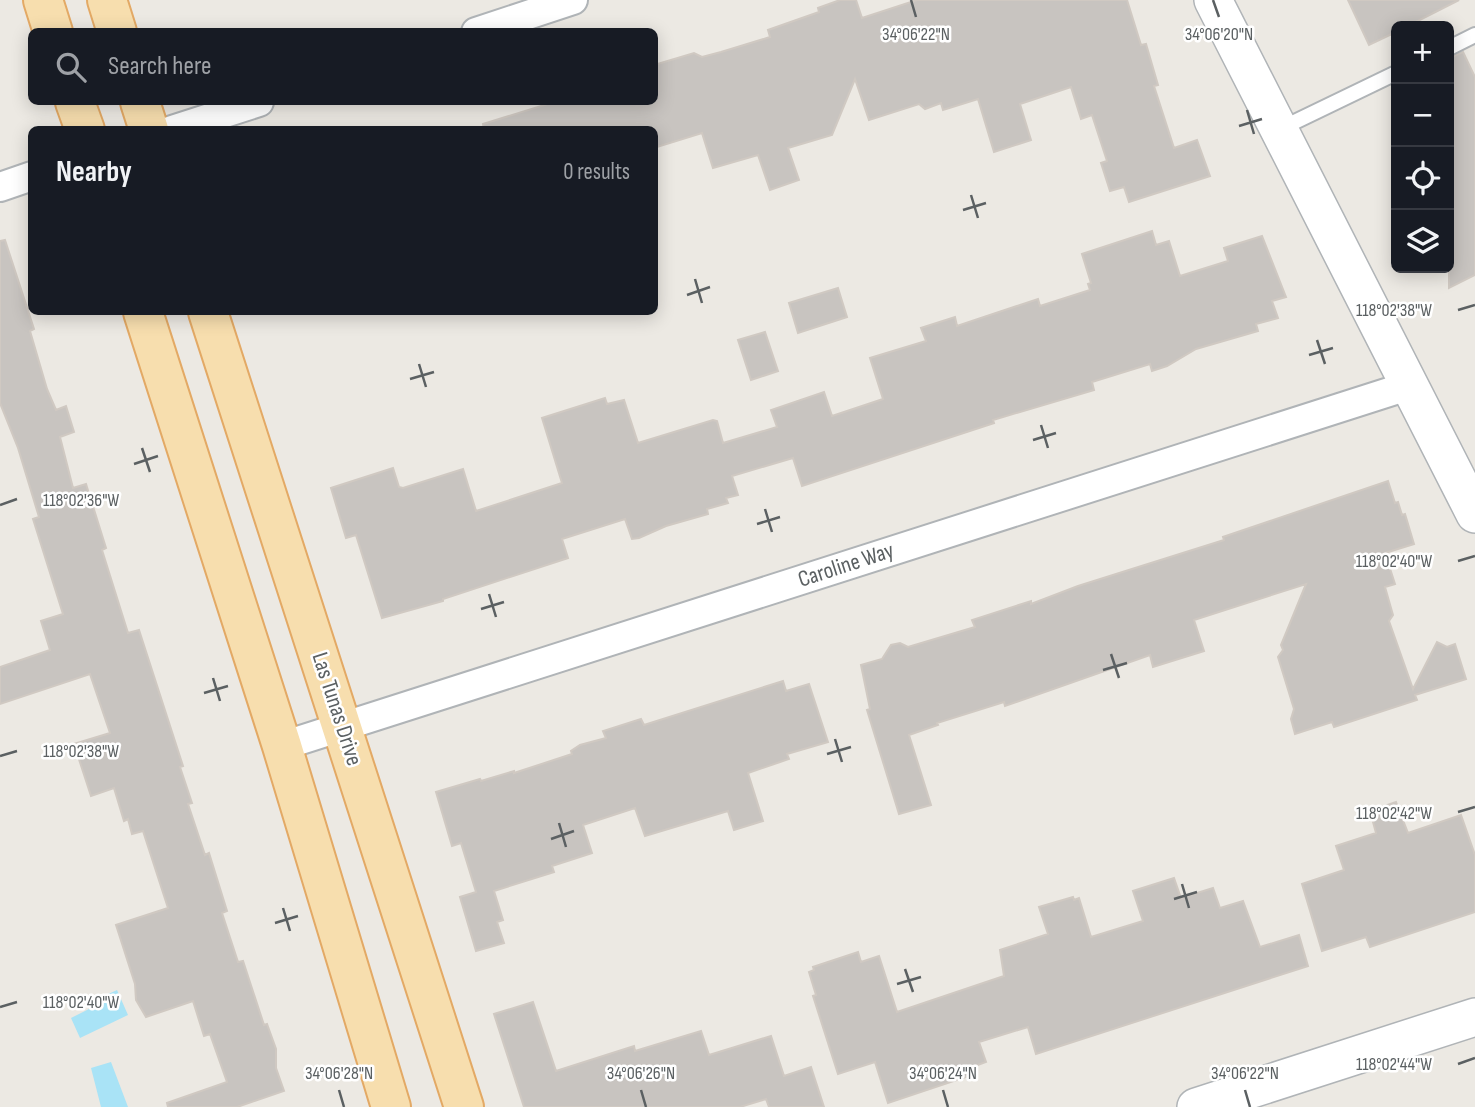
<!DOCTYPE html>
<meta charset="utf-8">
<style>
:root{--surface:#171b24;--page:#20242c;--text:#f1f3f6;--muted:#9ea1a6;--line:#363941}
body{margin:0;font-family:"Sofia Sans Condensed",sans-serif;background:var(--page);color:var(--text)}
.controls{position:absolute;right:21px;top:21px;display:grid;overflow:hidden;border-radius:10px;box-shadow:0 4px 18px #0003}
.controls button{width:63px;height:63px;display:grid;place-items:center;padding:0;border:0;border-bottom:2px solid var(--line);background:var(--surface);color:var(--text);font:35px sans-serif}
.list{margin:0;padding:0;list-style:none}
h2{display:flex;justify-content:space-between;align-items:center;height:91px;margin:0;padding:0 28px;font-size:30px}
h2 small{font-size:23px;font-weight:400;color:var(--muted)}
.icon{flex:none;width:38px;height:38px;fill:none;stroke:currentColor;stroke-width:2;stroke-linecap:round;stroke-linejoin:round}
.map{position:relative;flex:none;width:1475px;height:1107px;overflow:hidden}
.search{position:absolute;background:var(--surface);box-shadow:0 4px 18px #0003;left:28px;top:28px;width:630px;height:77px;display:flex;align-items:center;gap:18px;box-sizing:border-box;padding:0 24px;border-radius:10px;color:var(--muted);font-size:26px}
.panel{position:absolute;background:var(--surface);box-shadow:0 4px 18px #0003;left:28px;top:126px;width:630px;height:189px;border-radius:10px}
.map>svg:first-child{display:block}
.water{fill:#a9e3f6}
.building{fill:#c8c4c0;stroke:#d0c9c2;stroke-width:2}
.lines{fill:none;stroke-linecap:round;stroke-linejoin:round}
.service-casing{stroke:#b0b4b7;stroke-width:18}
.minor-casing{stroke:#b0b4b7;stroke-width:32}
.tertiary-casing{stroke:#b0b4b7;stroke-width:40}
.primary-casing{stroke:#e3a965;stroke-width:42}
.service{stroke:#fff;stroke-width:14}
.minor{stroke:#fff;stroke-width:28}
.tertiary{stroke:#fff;stroke-width:37}
.primary{stroke:#f7deae;stroke-width:38}
.ticks{fill:none;stroke:#5b6062;stroke-width:2.5}
.labels{text-anchor:middle;dominant-baseline:central;stroke-width:5;stroke-linejoin:round;paint-order:stroke}
.street-label{font-size:23px;fill:#5b6062;stroke:#fff}
.ticks-label{font-size:18px;text-anchor:middle;fill:#5b6062;stroke:#fff;stroke-width:5;stroke-linejoin:round;paint-order:stroke}
</style>
<div class="map">
<svg width="1475" height="1107" viewBox="0 0 1475 1107">
<rect width="100%" height="100%" fill="#ece9e3"/>
<path class="water" d="M117,990L128,1015L80,1038L71,1018L105,1001L104,996Z
M111,1062L128,1107H101L91,1068Z"/>
<path class="building" d="M840,0H856L862,18L917,0H1127L1141,45L1146,44L1158,85L1154,86L1174,148L1197,140L1210,176L1129,202L1124,187L1110,191L1101,163L1107,161L1092,115L1081,119L1071,87L1020,104L1031,140L994,152L978,99L943,110L941,103L925,109L919,104L869,120L855,79L832,135L788,148L799,180L770,190L758,155L713,168L702,133L654,148V130H484L483,124L554,102H654V65L694,53L702,57L721,52L770,37L768,30L819,12L818,8Z
M1348,0H1459L1408,26H1396V32L1369,45Z
M1463,52L1475,77V275L1449,288V58Z
M1152,231L1156,245L1169,241L1180,276L1228,261L1224,248L1262,236L1286,297L1272,301L1278,318L1256,324L1258,331L1196,349L1167,366L1152,371L1150,364L1092,382L1094,390L993,420L994,423L802,486L793,458L732,476L738,495L726,498L728,503L707,509L708,514L666,526L639,538L632,539L625,519L562,539L568,558L443,599V601L382,618L356,535L346,538L331,488L393,468L399,487L403,488L463,469L476,511L562,483L542,418L605,398L607,404L624,400L638,443L713,420L717,421L723,443L777,427L771,410L824,392L832,416L883,399L870,358L926,341L921,328L955,317L957,326L1038,299L1040,306L1090,290L1088,284L1091,283L1082,254Z
M5,240L34,329L30,331L47,389L56,410L66,406L74,432L60,437L73,488L86,484L106,548L102,550L128,633L139,630L183,766L180,767L192,803L188,804L205,855L209,853L227,911L222,913L238,962L243,961L264,1025L267,1024L276,1049V1068L284,1091L237,1107H168L167,1103L227,1082L210,1034L204,1036L193,1001L146,1017L136,1000L135,984L116,925L168,908L143,831L132,834L128,819L124,821L114,788L91,796L74,744L110,733L90,674L0,704V667L50,650L41,621L63,614L33,519L39,517L18,448L0,403V241Z
M838,288L847,317L798,333L789,303Z
M765,332L778,371L751,380L738,340Z
M1388,481L1395,503L1398,502L1402,515L1405,514L1414,544L1385,553L1395,584L1385,587L1393,615L1389,621L1413,689L1437,642L1447,647L1455,644L1466,679L1415,695L1417,700L1334,727L1332,722L1295,734L1291,719L1294,709L1278,657L1283,650L1281,645L1306,584L1194,620L1204,651L1153,667L1150,655L1005,706L1004,702L937,723L938,725L909,735L931,805L899,814L867,710L870,709L861,665L882,659L891,645L900,643L908,647L975,627L972,620L1031,601V604L1078,586L1224,540L1223,537Z
M783,681L786,691L809,684L828,742L787,754L789,759L748,773L763,821L734,830L728,811L645,836L635,808L583,825L592,853L552,866L554,872L494,891L503,920L497,922L504,943L476,951L460,897L476,892L461,843L452,846L436,792L480,779L481,781L514,771V773L572,754L571,751L580,745L606,738L603,731L641,719L644,725Z
M1396,802L1408,833L1461,815L1475,855V912L1370,947L1366,937L1322,951L1302,884L1344,870L1336,846L1376,833L1370,811Z
M1174,878L1181,898L1213,888L1220,908L1243,901L1260,947L1299,935L1308,966L1036,1054L1028,1027L979,1042L986,1062L975,1066L977,1070L972,1075L888,1103L875,1062L838,1074L813,996L816,995L809,972L814,970L813,967L858,952L861,962L879,956L897,1012L1004,976L1000,950L1048,934L1039,907L1073,897L1074,900L1079,898L1091,937L1143,921L1133,891Z
M533,1002L556,1071L634,1046L635,1051L701,1031L709,1055L771,1036L784,1076L811,1067L824,1107H769L766,1099L740,1107H524L494,1014Z"/>
<g class="lines">
<g class="service-casing">
<path id="service" d="M1449,48L1475,35
M1280,129L1396,73"/>
</g>
<g class="minor-casing">
<path id="minor" d="M476,32L573,0
M172,130L259,102
M0,187L32,176
M282,746L1411,385"/>
</g>
<g class="tertiary-casing">
<path id="tertiary" d="M1213,0L1475,514
M1196,1107L1475,1017"/>
</g>
<g class="primary-casing">
<path id="primary" d="M43,0L53,32
M107,0L117,32
M75,102L85,130
M140,102L149,130
M143,312L282,746L391,1107
M208,312L464,1107"/>
</g>
<use href="#service" class="service"/>
<use href="#minor" class="minor"/>
<use href="#tertiary" class="tertiary"/>
<use href="#primary" class="primary"/>
</g>
<path class="ticks" d="M911,0L916,17M1213,0L1219,17M1247,110L1254,134M1239,126L1262,119M971,195L978,218M963,210L986,203M695,279L702,303M687,295L710,287M1458,310L1475,305M1317,340L1325,364M1309,355L1333,348M419,364L426,387M410,379L434,372M1041,425L1048,448M1033,440L1056,433M142,448L150,472M134,464L158,456M0,505L17,499M765,509L772,532M757,524L780,517M1458,561L1475,556M489,594L496,617M481,609L504,602M1111,654L1119,678M1103,670L1127,663M213,678L220,701M204,693L228,686M835,739L842,762M827,754L851,747M0,756L17,751M1458,812L1475,807M559,823L566,847M551,839L574,831M1182,884L1189,908M1174,899L1197,892M283,908L290,931M275,923L298,916M905,969L913,992M897,984L921,977M0,1007L17,1002M1458,1064L1475,1058M339,1090L344,1107M641,1090L646,1107M943,1090L948,1107M1245,1090L1250,1107"/>
<g class="labels">
<g class="street-label">
<text transform="translate(846 565) rotate(-18)">Caroline Way</text>
<text transform="translate(337 709) rotate(72)">Las Tunas Drive</text>
</g>
</g>
<g class="ticks-label">
<text x="916" y="40">34°06'22"N</text>
<text x="1219" y="40">34°06'20"N</text>
<text x="1394" y="316">118°02'38"W</text>
<text x="81" y="506">118°02'36"W</text>
<text x="1394" y="567">118°02'40"W</text>
<text x="81" y="757">118°02'38"W</text>
<text x="1394" y="819">118°02'42"W</text>
<text x="81" y="1008">118°02'40"W</text>
<text x="1394" y="1070">118°02'44"W</text>
<text x="339" y="1079">34°06'28"N</text>
<text x="641" y="1079">34°06'26"N</text>
<text x="943" y="1079">34°06'24"N</text>
<text x="1245" y="1079">34°06'22"N</text>
</g>
</svg>
<div class="controls">
<button>+</button>
<button>−</button>
<button><svg class="icon" aria-label="locate" viewBox="0 0 24 24"><circle cx="12" cy="12" r="6"/><path d="M12 2v4M12 18v4M2 12h4M18 12h4"/></svg></button>
<button><svg class="icon" aria-label="layers" viewBox="0 0 24 24"><path d="M12 4l9 5-9 5-9-5zM3 14l9 5 9-5"/></svg></button>
</div>
<div class="search"><svg class="icon" aria-label="search" viewBox="0 0 24 24"><circle cx="10" cy="10" r="6"/><path d="M15 15l6 6"/></svg>Search here</div>
<section class="panel">
<h2>Nearby<small>0 results</small></h2>
<ul class="list">
</ul>
</section>
</div>
